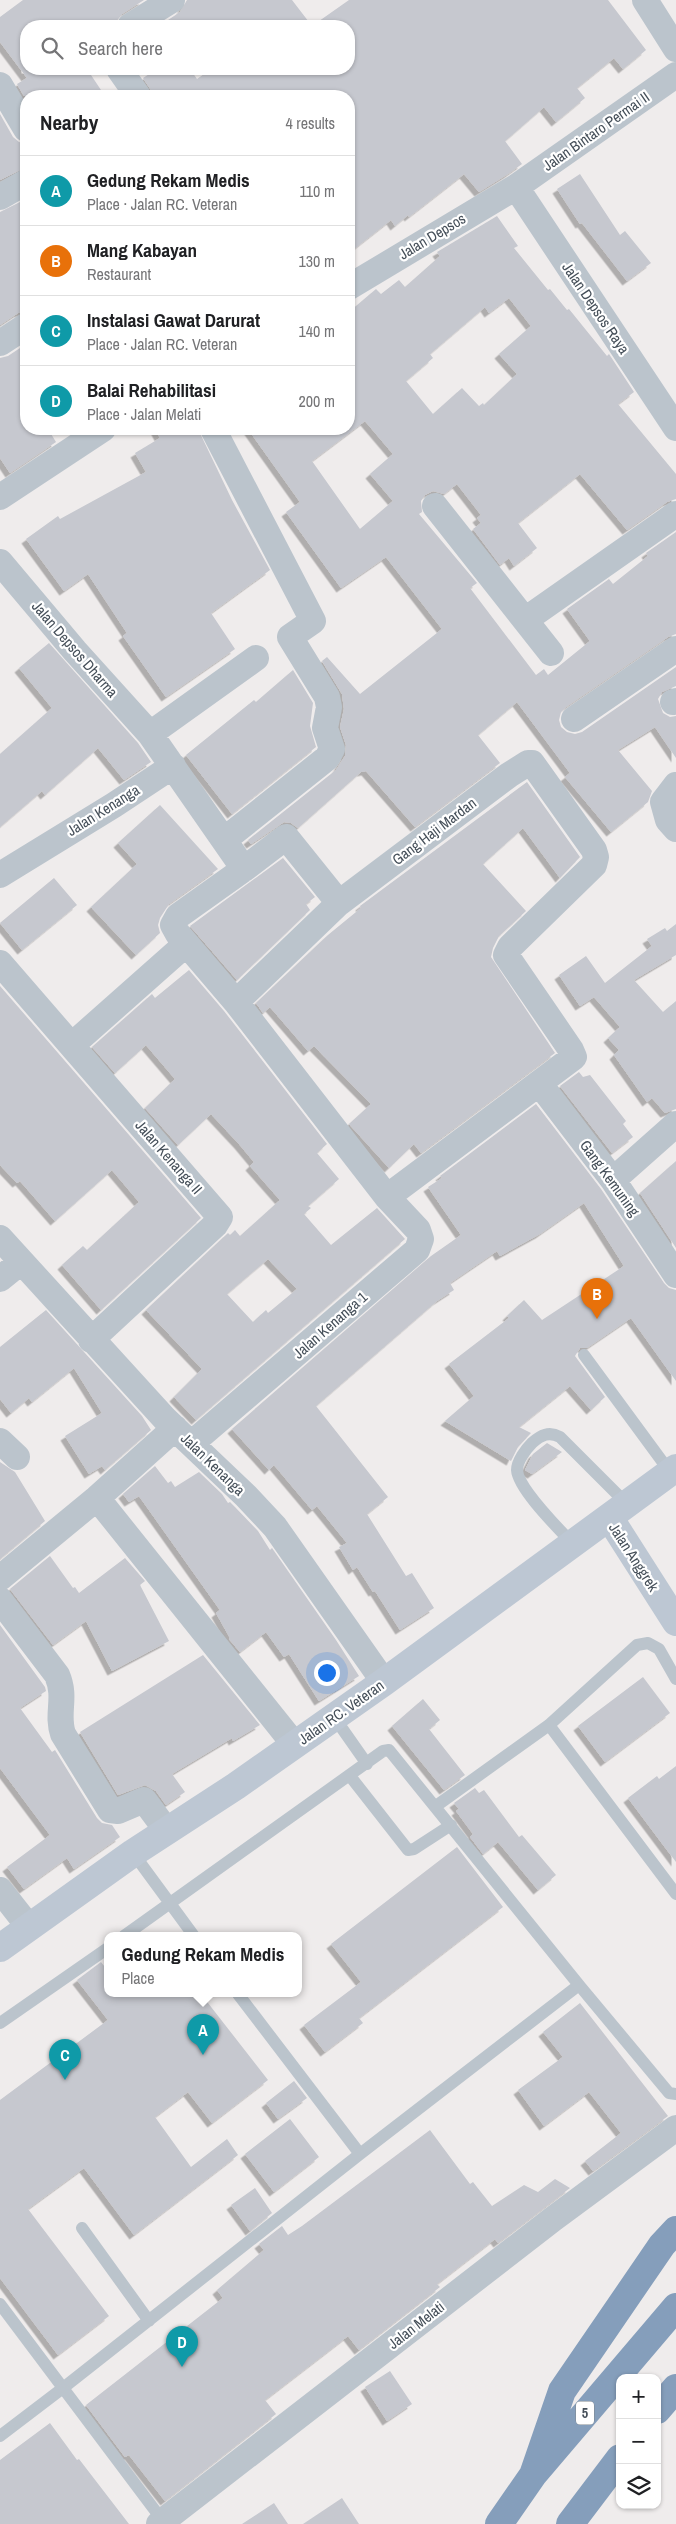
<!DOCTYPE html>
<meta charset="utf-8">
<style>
:root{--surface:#fff;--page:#f6f6f6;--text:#202124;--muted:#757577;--line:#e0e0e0;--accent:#1d6cd9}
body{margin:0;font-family:"Archivo Narrow",sans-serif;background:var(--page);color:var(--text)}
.controls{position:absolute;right:15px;bottom:15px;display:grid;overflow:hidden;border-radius:10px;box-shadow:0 1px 4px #0004}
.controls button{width:45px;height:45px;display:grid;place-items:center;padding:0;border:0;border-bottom:1px solid var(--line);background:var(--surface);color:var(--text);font:25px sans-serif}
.you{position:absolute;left:326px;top:1672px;width:18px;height:18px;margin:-12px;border:4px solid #fff;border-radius:50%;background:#1a73e8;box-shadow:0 0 0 8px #1a73e833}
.badge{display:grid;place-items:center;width:32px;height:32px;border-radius:50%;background:var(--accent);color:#fff;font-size:16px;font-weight:700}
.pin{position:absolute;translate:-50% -41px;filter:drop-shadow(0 1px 2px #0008)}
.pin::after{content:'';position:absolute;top:26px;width:18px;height:15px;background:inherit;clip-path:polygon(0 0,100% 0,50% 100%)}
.popup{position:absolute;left:104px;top:1932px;width:198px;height:65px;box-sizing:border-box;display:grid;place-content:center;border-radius:10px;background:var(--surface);filter:drop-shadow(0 1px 4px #0005);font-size:16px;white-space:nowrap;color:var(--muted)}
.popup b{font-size:19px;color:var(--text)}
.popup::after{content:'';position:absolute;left:50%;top:100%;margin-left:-10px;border:10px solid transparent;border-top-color:var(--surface)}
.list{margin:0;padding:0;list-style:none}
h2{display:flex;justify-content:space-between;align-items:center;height:65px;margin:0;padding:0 20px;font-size:21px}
h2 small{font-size:16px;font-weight:400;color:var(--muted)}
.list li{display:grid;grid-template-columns:32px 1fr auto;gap:15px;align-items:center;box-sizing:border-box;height:70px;padding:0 20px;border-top:1px solid var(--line)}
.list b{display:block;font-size:19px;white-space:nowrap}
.list p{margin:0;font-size:16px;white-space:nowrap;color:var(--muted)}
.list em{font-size:16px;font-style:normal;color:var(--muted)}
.icon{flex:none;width:28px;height:28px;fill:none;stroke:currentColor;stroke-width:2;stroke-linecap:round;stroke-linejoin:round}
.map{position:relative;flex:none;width:676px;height:2524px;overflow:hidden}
.search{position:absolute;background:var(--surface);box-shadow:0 1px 4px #0004;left:20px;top:20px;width:335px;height:55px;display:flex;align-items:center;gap:12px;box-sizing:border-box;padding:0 18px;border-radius:20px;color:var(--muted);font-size:19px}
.panel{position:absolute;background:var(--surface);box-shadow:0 1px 4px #0004;left:20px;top:90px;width:335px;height:345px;border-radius:20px}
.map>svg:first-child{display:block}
.building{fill:#c6c8cf;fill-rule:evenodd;filter:url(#shadow)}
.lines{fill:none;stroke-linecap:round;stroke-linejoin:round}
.lane{stroke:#bbc4cc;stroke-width:12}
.street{stroke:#bbc4cc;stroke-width:26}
.secondary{stroke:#bdc7d3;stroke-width:28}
.highway{stroke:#859ebb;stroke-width:28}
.labels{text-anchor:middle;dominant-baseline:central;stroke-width:4.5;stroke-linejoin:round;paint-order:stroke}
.shield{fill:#fff;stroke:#7d848b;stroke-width:1}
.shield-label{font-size:14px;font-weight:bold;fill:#454f59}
.street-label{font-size:15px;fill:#454f59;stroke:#fff}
</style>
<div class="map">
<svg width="676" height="2524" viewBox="0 0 676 2524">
<defs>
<filter id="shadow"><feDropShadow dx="-4.5" dy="4.5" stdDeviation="0" flood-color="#0004"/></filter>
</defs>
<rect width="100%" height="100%" fill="#efecec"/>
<path class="building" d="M23,0H144L122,14L113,26H26V69H87L105,96H24L17,84L27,78L0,42V17Z
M187,0H292L312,26L349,0H608L646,50L623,69L614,58L577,88L585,98L556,122L544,107L505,141L522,164L508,174L479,192L464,174L409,217L408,215L395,226L391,220L349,253V96H155L143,78L157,69H190L197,79L211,69H349V26H168L165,22L180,12Z
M0,114L13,137L19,142L26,144V167L0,180Z
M580,174L620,235L625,231L651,263L627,281L582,223L580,224L557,189Z
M26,199V311L18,313L0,325V212Z
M497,216L518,246L514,248L548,290L550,289L567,310L569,309L607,356L609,354L634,392L618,404L676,474V499L667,502L627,530L580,474L518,523L537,548L514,566L509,558L500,565L473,529L481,523L477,518L481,515L457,484L444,494L433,491L425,495L421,501L422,512L419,514L477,583L470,588L536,675L544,669L548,675L590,641L567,609L609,579L613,584L648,556L646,553L676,532V634L668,637L566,707L561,712L559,720L561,727L567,732L575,734L582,732L676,667V686L662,692L658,699L663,713L670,717L676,716V758L655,727L618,750L652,791L648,802L611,832L565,777L570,773L517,702L478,735L500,763L415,827L366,771L361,772L298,828L291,823L284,822L251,844L248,840L336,770L345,756L346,745L340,727L344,709L342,694L322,661L327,657L360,694L442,629L386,557L341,588L286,512L300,502L248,429H349V312L376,289L381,294L399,280L405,287L440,256L437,252ZM509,298L531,326L499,354L517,374L484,405L483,403L479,406L462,388L433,414L406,381L433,358L430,354L485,307L489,313ZM365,421L393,454L370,474L393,501L360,529L312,461Z
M26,344V429H48L56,442L10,473L0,458V358L8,356Z
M155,429H198L232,500L270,570L211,613L235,649L166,697L123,636L127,633L88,574L64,591L26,539L58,516L60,519L146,472L135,453L160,438Z
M49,643L138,743L151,762L124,780L98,748L45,795L42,791L0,827V754L52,708L19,668Z
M293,670L313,703L310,726L316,747L232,814L186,755L254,700L256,702Z
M527,782L580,857L560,878L523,828L483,864L526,911L499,936L493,948L491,957L555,1053L421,1153L414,1144L389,1168L349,1124L371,1104L314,1046L308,1051L270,1007L263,1013L256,1003L328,935L361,908L360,906Z
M160,805L218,869L169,904L160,918L158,925L160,933L136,955L91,907L137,864L118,843Z
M283,858L315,897L306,904L310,910L237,980L190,926Z
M54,878L77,905L22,950L0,923Z
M676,924V955L634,980L663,1012L676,1001V1109L665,1113L652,1098L647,1102L614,1055L619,1050L608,1038L620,1027L594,997L580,1006L559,975L586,956L605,983L652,946L647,939L665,928L667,931Z
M189,970L224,1011L327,1144L317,1153L339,1179L308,1206L311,1208L304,1214L331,1245L377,1208L405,1239L196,1420L174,1397L202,1369L146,1310L228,1233L230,1235L235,1230L240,1236L280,1200L250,1166L254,1162L239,1144L211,1114L178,1145L145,1108L175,1079L146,1045L115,1073L92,1047L152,994L155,998ZM268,1259L297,1289L268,1313L266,1310L253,1322L227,1294Z
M0,986L201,1218L101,1310L62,1265L83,1246L87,1250L139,1202L112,1170L55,1221L20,1181L17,1183L0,1165Z
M579,1072L583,1077L590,1075L626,1121L623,1124L633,1137L612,1153L560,1086Z
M536,1104L601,1189L664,1283L669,1288L676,1290V1381L631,1318L587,1348H580L575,1356L605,1397L591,1410L570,1386L519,1427L531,1433L518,1447L511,1461L445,1421L474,1396L449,1364L509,1318L507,1316L524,1300L542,1320L624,1266L584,1203L540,1234L500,1256L497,1251L450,1283L454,1290L437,1301L316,1406L388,1497L367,1514L406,1576L412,1573L434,1608L400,1630L375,1591L373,1592L357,1567L353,1570L339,1547L347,1543L317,1506L312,1510L274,1465L269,1470L232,1429L431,1256L461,1235L428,1187L442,1178L440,1176Z
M676,1161V1248L640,1193Z
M46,1310L142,1416L151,1430L105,1470L102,1466L89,1474L65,1436L102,1413L74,1368L32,1402L29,1398L11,1413L0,1399V1347Z
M547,1443L562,1452L532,1474L525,1470L533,1454Z
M0,1462L15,1472L45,1521L0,1559Z
M155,1466L168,1483L171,1481L175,1487L199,1472L222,1494L228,1503L230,1502L235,1507L258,1531L270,1550L272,1548L336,1640L359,1676L319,1701L289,1654L284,1657L266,1632L240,1652L229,1639L230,1638L216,1613L220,1610L139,1496L129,1502L123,1494Z
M50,1556L73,1588L75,1587L79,1593L125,1558L145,1581L140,1585L169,1641L112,1671L86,1621L53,1645L10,1589Z
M0,1625L45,1687L46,1691L20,1708L52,1752L55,1750L97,1818L102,1823L112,1825L120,1837L74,1869L67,1858L24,1889L7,1867L50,1835L0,1768Z
M203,1655L260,1725L233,1741L232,1738L172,1774L185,1792L166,1805L156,1791L145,1785L118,1795L80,1732Z
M643,1677L670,1713L605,1762L578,1726Z
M423,1699L440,1720L429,1729L465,1775L444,1790L392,1726Z
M676,1766V1862L628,1798L657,1776L659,1779Z
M475,1788L479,1793L484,1790L519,1837L522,1835L556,1875L538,1890L498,1842L483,1854L470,1837L473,1834L456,1811L459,1809L454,1803Z
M457,1847L503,1907L359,2018L363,2023L325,2052L304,2025L361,1982L331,1944Z
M101,1962L108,1971V1994H201L268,2080L212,2123L188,2092L155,2117L191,2167L227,2139L238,2155L134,2235L84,2168L28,2209L109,2316L58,2355L0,2278V2100L108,2020L77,1980Z
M580,2003L668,2116L593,2171L585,2161L621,2133L589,2092L544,2126L518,2090L563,2057L543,2032Z
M294,2081L307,2098L278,2119L266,2103Z
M290,2119L319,2157L274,2192L245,2154Z
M430,2130L470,2184L473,2182L492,2206L524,2185L538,2192L555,2179L570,2188L498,2243L495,2239L437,2284L440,2287L359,2350L348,2336L265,2400L276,2414L165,2501L129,2455L125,2457L86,2405L223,2298L217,2290L264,2250L259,2244L282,2226L288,2235L302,2226Z
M255,2188L272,2213L250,2231L231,2205Z
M390,2371L412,2404L387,2421L365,2387Z
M50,2423L77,2460L79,2459L129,2524H0V2460Z
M342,2498L359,2524H303Z
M274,2503L288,2524H242Z"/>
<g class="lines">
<path class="lane" d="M584,1355L670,1472
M574,1545C560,1530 518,1489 517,1470C517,1461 526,1449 532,1443C541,1435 549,1431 560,1437L627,1504
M334,1717L367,1764
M549,1725L676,1894
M350,1776L408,1850L414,1849L451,1825
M436,1806L549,1725L637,1645L648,1643L659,1649L676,1679
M133,1853L194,1936
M579,1985L669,2093L676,2094
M238,1994L360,2154
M0,2023L108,1948
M82,2228L149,2321
M0,2304L63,2388L360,2154L579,1985L389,1750L383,1751L124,1936
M0,2436L63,2388L163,2521"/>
<path class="street" d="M645,0L676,49
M130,26L172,0
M119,69L138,96
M0,85L26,129
M516,187L676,428
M0,197L26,182
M349,287L516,187L676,75
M0,343L26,326
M213,429L313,621L290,637L327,697L329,707L325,728L332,749L327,758L224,840
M0,497L103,429
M435,506L551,653
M0,562L75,651L150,734L244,869L286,837L339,903L236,1002L387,1197L418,1230L421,1239L417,1250L192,1443
M525,620L676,514
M673,702L676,701
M574,719L676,649
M150,734L256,658
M676,785L663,802L668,820L676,829
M0,875L114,805L173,766
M339,903L509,775L528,763H532L594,850L596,857L594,865L510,947L506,955L571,1050L574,1057L387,1197
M0,963L220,1217L215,1225L91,1340
M236,1002L178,934L173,925L178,916L244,869
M72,1045L186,944
M539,1083L613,1180L676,1275
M613,1180L676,1124
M0,1238L165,1419L246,1496L275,1527L384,1682
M0,1279L21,1262
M0,1441L17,1457
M97,1498L175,1428
M0,1578L97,1498L294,1744
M0,1600L57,1675C67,1698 56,1713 63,1734L110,1810L118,1811L144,1800L167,1831
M0,1890L29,1927
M159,2524L553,2219L676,2128"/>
<path class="secondary" d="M609,1517L676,1622
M0,1948L133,1853L236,1786L384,1682L676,1468"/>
<path class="highway" d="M657,2410L676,2388
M533,2475L562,2391L662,2245L676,2230
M499,2524L533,2475L676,2307
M570,2524L620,2458"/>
</g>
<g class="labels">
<rect class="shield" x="576" y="2401.5" width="18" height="23" rx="4"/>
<g class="shield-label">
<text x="585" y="2413">5</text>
</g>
<g class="street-label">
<text transform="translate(596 131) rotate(-35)">Jalan Bintaro Permai II</text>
<text transform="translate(432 236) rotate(-31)">Jalan Depsos</text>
<text transform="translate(596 308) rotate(56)">Jalan Depsos Raya</text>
<text transform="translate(75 649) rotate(49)">Jalan Depsos Dharma</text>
<text transform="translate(103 810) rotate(-32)">Jalan Kenanga</text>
<text transform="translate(434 831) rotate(-37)">Gang Haji Mardan</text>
<text transform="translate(169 1157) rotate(49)">Jalan Kenanga II</text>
<text transform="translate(610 1178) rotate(54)">Gang Kemuning</text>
<text transform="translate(330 1325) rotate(-41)">Jalan Kenanga 1</text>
<text transform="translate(213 1464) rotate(44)">Jalan Kenanga</text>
<text transform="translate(634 1557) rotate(57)">Jalan Anggrek</text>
<text transform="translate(341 1712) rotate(-35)">Jalan RC. Veteran</text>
<text transform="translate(416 2325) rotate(-38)">Jalan Melati</text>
</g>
</g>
</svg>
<div class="controls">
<button>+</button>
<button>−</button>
<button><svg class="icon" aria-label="layers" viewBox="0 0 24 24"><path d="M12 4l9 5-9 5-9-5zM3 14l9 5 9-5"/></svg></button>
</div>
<div class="you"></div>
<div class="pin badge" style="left:203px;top:2055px;background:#0f9aa8">A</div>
<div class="popup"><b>Gedung Rekam Medis</b>Place</div>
<div class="pin badge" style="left:597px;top:1319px;background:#e8710a">B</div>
<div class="pin badge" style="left:65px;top:2080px;background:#0f9aa8">C</div>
<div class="pin badge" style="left:182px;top:2367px;background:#0f9aa8">D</div>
<div class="search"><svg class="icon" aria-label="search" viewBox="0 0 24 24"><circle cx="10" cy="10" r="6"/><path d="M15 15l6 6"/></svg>Search here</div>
<section class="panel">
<h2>Nearby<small>4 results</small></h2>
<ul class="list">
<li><span class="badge" style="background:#0f9aa8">A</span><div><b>Gedung Rekam Medis</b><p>Place · Jalan RC. Veteran</p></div><em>110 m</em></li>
<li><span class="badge" style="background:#e8710a">B</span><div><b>Mang Kabayan</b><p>Restaurant</p></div><em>130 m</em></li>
<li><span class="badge" style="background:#0f9aa8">C</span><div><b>Instalasi Gawat Darurat</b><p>Place · Jalan RC. Veteran</p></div><em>140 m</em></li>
<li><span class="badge" style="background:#0f9aa8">D</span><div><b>Balai Rehabilitasi</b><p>Place · Jalan Melati</p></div><em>200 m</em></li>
</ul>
</section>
</div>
